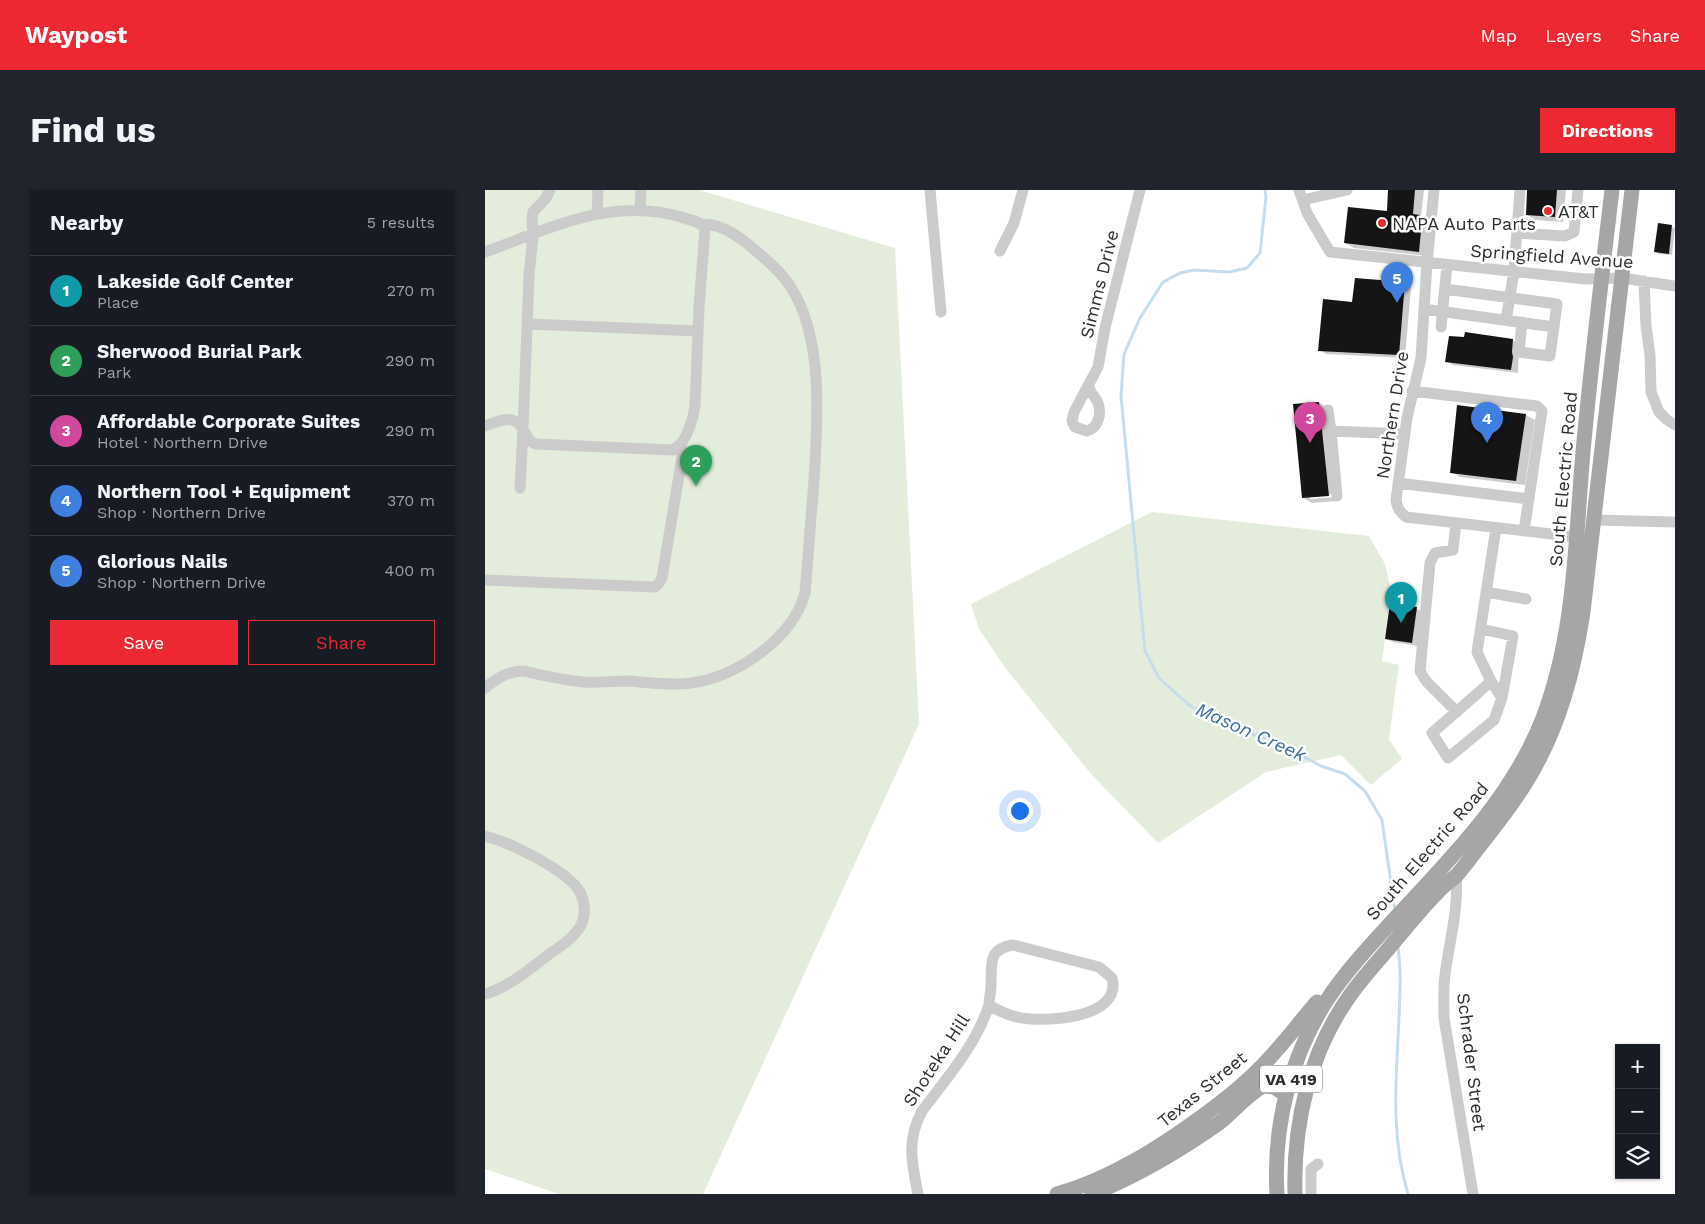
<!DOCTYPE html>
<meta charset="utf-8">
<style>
:root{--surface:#171b24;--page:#20242c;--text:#f1f3f6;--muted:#9ea1a6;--line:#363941;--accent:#ec2932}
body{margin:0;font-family:"Work Sans",sans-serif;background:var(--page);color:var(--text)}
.controls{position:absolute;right:15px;bottom:15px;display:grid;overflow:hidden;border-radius:0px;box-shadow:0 1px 4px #0004}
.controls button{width:45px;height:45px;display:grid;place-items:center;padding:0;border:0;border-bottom:1px solid var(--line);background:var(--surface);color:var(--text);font:25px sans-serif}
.you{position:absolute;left:534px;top:620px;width:18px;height:18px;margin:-12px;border:4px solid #fff;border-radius:50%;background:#1a73e8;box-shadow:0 0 0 8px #1a73e833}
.badge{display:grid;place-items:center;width:32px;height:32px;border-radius:50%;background:var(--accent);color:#fff;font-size:16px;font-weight:700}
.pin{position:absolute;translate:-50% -41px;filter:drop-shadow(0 1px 2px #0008)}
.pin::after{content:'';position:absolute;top:26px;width:18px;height:15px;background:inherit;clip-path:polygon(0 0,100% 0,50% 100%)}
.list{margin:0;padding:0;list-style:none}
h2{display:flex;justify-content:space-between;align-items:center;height:65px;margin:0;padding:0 20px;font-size:21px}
h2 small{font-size:16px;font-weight:400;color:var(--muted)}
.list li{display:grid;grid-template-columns:32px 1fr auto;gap:15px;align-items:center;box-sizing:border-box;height:70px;padding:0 20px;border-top:1px solid var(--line)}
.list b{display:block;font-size:19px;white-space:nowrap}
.list p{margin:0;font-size:16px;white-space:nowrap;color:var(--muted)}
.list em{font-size:16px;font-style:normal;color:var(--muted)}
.actions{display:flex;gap:10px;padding:15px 20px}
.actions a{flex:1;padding:11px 0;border:1px solid var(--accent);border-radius:0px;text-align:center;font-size:18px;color:var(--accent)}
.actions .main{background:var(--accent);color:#fff}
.icon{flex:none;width:28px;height:28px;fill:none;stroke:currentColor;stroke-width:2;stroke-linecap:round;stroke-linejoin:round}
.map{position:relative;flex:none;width:1190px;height:1004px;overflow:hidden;border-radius:0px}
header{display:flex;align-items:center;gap:30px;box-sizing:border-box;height:70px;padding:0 25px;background:var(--accent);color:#fff}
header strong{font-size:24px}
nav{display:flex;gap:28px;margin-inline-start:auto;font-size:18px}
.intro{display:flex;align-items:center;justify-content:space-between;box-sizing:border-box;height:120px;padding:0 30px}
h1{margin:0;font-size:35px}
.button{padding:12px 22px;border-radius:0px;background:var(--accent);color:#fff;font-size:18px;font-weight:700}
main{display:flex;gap:30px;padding:0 30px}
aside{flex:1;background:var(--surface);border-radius:0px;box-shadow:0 1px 4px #0004}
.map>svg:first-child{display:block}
.green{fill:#e4ecdb}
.shadow{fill:#0003;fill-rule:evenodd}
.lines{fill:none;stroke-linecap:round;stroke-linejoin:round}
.stream{stroke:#c6dded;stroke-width:3}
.building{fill:#151515}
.minor{stroke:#cbcbcb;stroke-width:11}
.major{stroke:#a6a6a6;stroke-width:15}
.poi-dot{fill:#ec2932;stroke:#fff;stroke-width:2}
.labels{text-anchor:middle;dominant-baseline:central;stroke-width:5;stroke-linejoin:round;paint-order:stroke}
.shield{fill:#fff;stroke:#6d6d6d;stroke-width:1}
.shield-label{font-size:16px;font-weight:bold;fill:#2e2e2e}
.poi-label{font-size:18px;fill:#2e2e2e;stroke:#fff;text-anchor:start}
.street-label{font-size:18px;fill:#2e2e2e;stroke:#fff}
.water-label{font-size:19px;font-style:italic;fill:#396e93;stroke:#fff}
</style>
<header>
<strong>Waypost</strong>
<nav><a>Map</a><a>Layers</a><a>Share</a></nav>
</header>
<div class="intro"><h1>Find us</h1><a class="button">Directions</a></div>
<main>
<aside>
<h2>Nearby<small>5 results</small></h2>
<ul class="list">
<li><span class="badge" style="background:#0f9aa8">1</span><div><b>Lakeside Golf Center</b><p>Place</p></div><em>270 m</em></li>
<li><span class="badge" style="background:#2e9e5b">2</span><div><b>Sherwood Burial Park</b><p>Park</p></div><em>290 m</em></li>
<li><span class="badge" style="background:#d1479c">3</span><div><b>Affordable Corporate Suites</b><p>Hotel · Northern Drive</p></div><em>290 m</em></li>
<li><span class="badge" style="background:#3f7fe0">4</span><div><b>Northern Tool + Equipment</b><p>Shop · Northern Drive</p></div><em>370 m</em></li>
<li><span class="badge" style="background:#3f7fe0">5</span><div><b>Glorious Nails</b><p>Shop · Northern Drive</p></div><em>400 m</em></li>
</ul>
<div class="actions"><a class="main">Save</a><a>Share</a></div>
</aside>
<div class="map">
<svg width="1190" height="1004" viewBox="0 0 1190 1004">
<rect width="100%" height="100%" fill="#fff"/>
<path class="green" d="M0,0H214L410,58L434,534L218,1004H74L0,979Z
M667,322L884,346L900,374L906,400L897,471L914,475L904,549L917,569L886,595L856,565L781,582L673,653L607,585L521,479L494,439L486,414Z"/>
<path class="shadow" d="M905,0H939L936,27L943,31V66L869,58L860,53L903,23Z
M1044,0H1081L1078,32L1051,30L1042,25Z
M1174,34L1190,38L1187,65L1174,64L1170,61Z
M871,89L920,93L926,97L920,168L841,164L835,160L868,114Z
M1027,150L1034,154L1033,183L968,175L962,172Z
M834,213L843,218L853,311L827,313L818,308ZM851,304V307L825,309V306Z
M1041,225L1050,230L1040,295L975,287L966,282Z
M932,419L938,422L933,456L908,452L901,449Z"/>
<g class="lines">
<path class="stream" d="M780,0L781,7L775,63L762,78L744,82L709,80L695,83L678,92L655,128L639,164L636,206L660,461L674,488L704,515L734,532L793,553L836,576L860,584L880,601L897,630L910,721
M913,755C914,769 916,783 915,797C914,869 902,934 923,1004"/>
</g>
<path class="building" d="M903,0H930L928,24L935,25L933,41H936L934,62L859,53L863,17L902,21Z
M1042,0H1072L1070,27L1041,25Z
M1173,33L1187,35L1184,64L1169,62Z
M870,88L920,92L914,165L833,161L838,109L867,112Z
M980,142L1028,149L1027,162L1028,167L1026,180L960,172L964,146L979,147Z
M834,212L844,306L817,308L808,214Z
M972,215L1041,224L1031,291L965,283Z
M905,413L932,417L927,453L900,449Z"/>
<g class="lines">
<path class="minor" d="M65,0L61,8L48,22L47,31L48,45L44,86L38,239L45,251L51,254L188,260L196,254
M445,0L456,122
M814,0L822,23L845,62L1100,89L1137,88L1190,96
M949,0L942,73L936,168L922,228L911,310C912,318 915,322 921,327L1092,347
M818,10L862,0
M155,20L156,0
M112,23L113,0
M1032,43L1080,46L1089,42L1093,0
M515,61L529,33L538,0
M0,62C64,39 127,6 196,27C204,30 215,31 220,38L214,118L210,216C208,230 204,242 196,254L197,267L177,388L174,393L170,397L0,390
M1159,91L1161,136L1165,165L1166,202L1174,222L1181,229L1190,235
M960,99L1072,114L1065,166L1034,162L1037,132
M939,119L1069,137
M1021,130L1029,81L1035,0
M43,134L213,141
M956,137L962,75
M604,195C604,204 611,206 613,213C617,224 613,238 602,241L590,237L587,231L589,222L613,177L620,138L655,0
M927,201L1052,216L1057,221L1039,341
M843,220L846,241
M0,236C14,231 28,223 38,239L35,298
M913,293L1044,309
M852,306L846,241L920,244
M1109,330L1190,332
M971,333L968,360L950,363L945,373L935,481L941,491L972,522
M1001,402L1041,409
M996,439L1028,446L1017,508
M1006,491L1017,508L1009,530L963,568L947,543L993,503L1006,491L992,462L1011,338
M0,498C12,488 23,481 39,481C59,486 79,490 99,492C113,493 128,491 141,491C163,492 184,496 206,493C252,487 308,448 320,403C323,370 325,337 328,304C332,243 341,149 305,96C296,82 283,71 271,61C256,48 238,34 218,34
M0,646C24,652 82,680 95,702C100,712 101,725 96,735C89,749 71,759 59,768C41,782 22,798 0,804
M971,685C974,720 964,752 960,785C958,800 959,814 959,828L988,1004
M528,755L614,777L627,788C638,829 558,833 532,827C522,825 512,820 504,815C504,809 506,802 506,795C507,775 502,759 528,755Z
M433,1004C427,973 421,951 437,921C462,888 491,855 504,815
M826,1004V979L833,974"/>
<path class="major" d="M572,1004C626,989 675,957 719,925C738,911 756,897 772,881C794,860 812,835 832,812
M607,1004C652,986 694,961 734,933C748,922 762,905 778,896L789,897L801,905
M792,1004C788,936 805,867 842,810C859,784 880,761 901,738C960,674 1026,611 1058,528C1092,439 1090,344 1099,251C1107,167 1117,84 1127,0
M810,1004C808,934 824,862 866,804C879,786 895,769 909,752C923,736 936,719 951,704C957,697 964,692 971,686C979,677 987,666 994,657C1011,635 1029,613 1043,589C1074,538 1089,481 1098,422L1147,0"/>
</g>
<g class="poi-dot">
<circle cx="1063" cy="21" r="5"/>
<circle cx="897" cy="33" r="5"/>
</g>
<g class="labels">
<rect class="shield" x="775" y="875.5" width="62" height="27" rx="4"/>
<g class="shield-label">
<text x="806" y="889">VA 419</text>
</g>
<g class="poi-label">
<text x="1073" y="21">AT&amp;T</text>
<text x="907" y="33">NAPA Auto Parts</text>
</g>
<g class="street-label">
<text transform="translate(1067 66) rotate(4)">Springfield Avenue</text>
<text transform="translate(614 94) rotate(-76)">Simms Drive</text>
<text transform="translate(907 225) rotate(-81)">Northern Drive</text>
<text transform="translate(1078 289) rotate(-85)">South Electric Road</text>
<text transform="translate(942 661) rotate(-49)">South Electric Road</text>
<text transform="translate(451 870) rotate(-57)">Shoteka Hill</text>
<text transform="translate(987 872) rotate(83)">Schrader Street</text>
<text transform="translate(717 899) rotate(-39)">Texas Street</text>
</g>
<g class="water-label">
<text transform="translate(766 542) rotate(24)">Mason Creek</text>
</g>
</g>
</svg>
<div class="controls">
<button>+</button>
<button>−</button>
<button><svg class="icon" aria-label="layers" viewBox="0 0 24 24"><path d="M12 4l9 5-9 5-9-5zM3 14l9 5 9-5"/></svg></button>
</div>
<div class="you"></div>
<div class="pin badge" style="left:916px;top:433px;background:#0f9aa8">1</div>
<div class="pin badge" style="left:211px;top:296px;background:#2e9e5b">2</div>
<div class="pin badge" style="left:825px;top:253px;background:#d1479c">3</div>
<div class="pin badge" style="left:1002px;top:253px;background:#3f7fe0">4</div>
<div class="pin badge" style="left:912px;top:113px;background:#3f7fe0">5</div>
</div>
</main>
